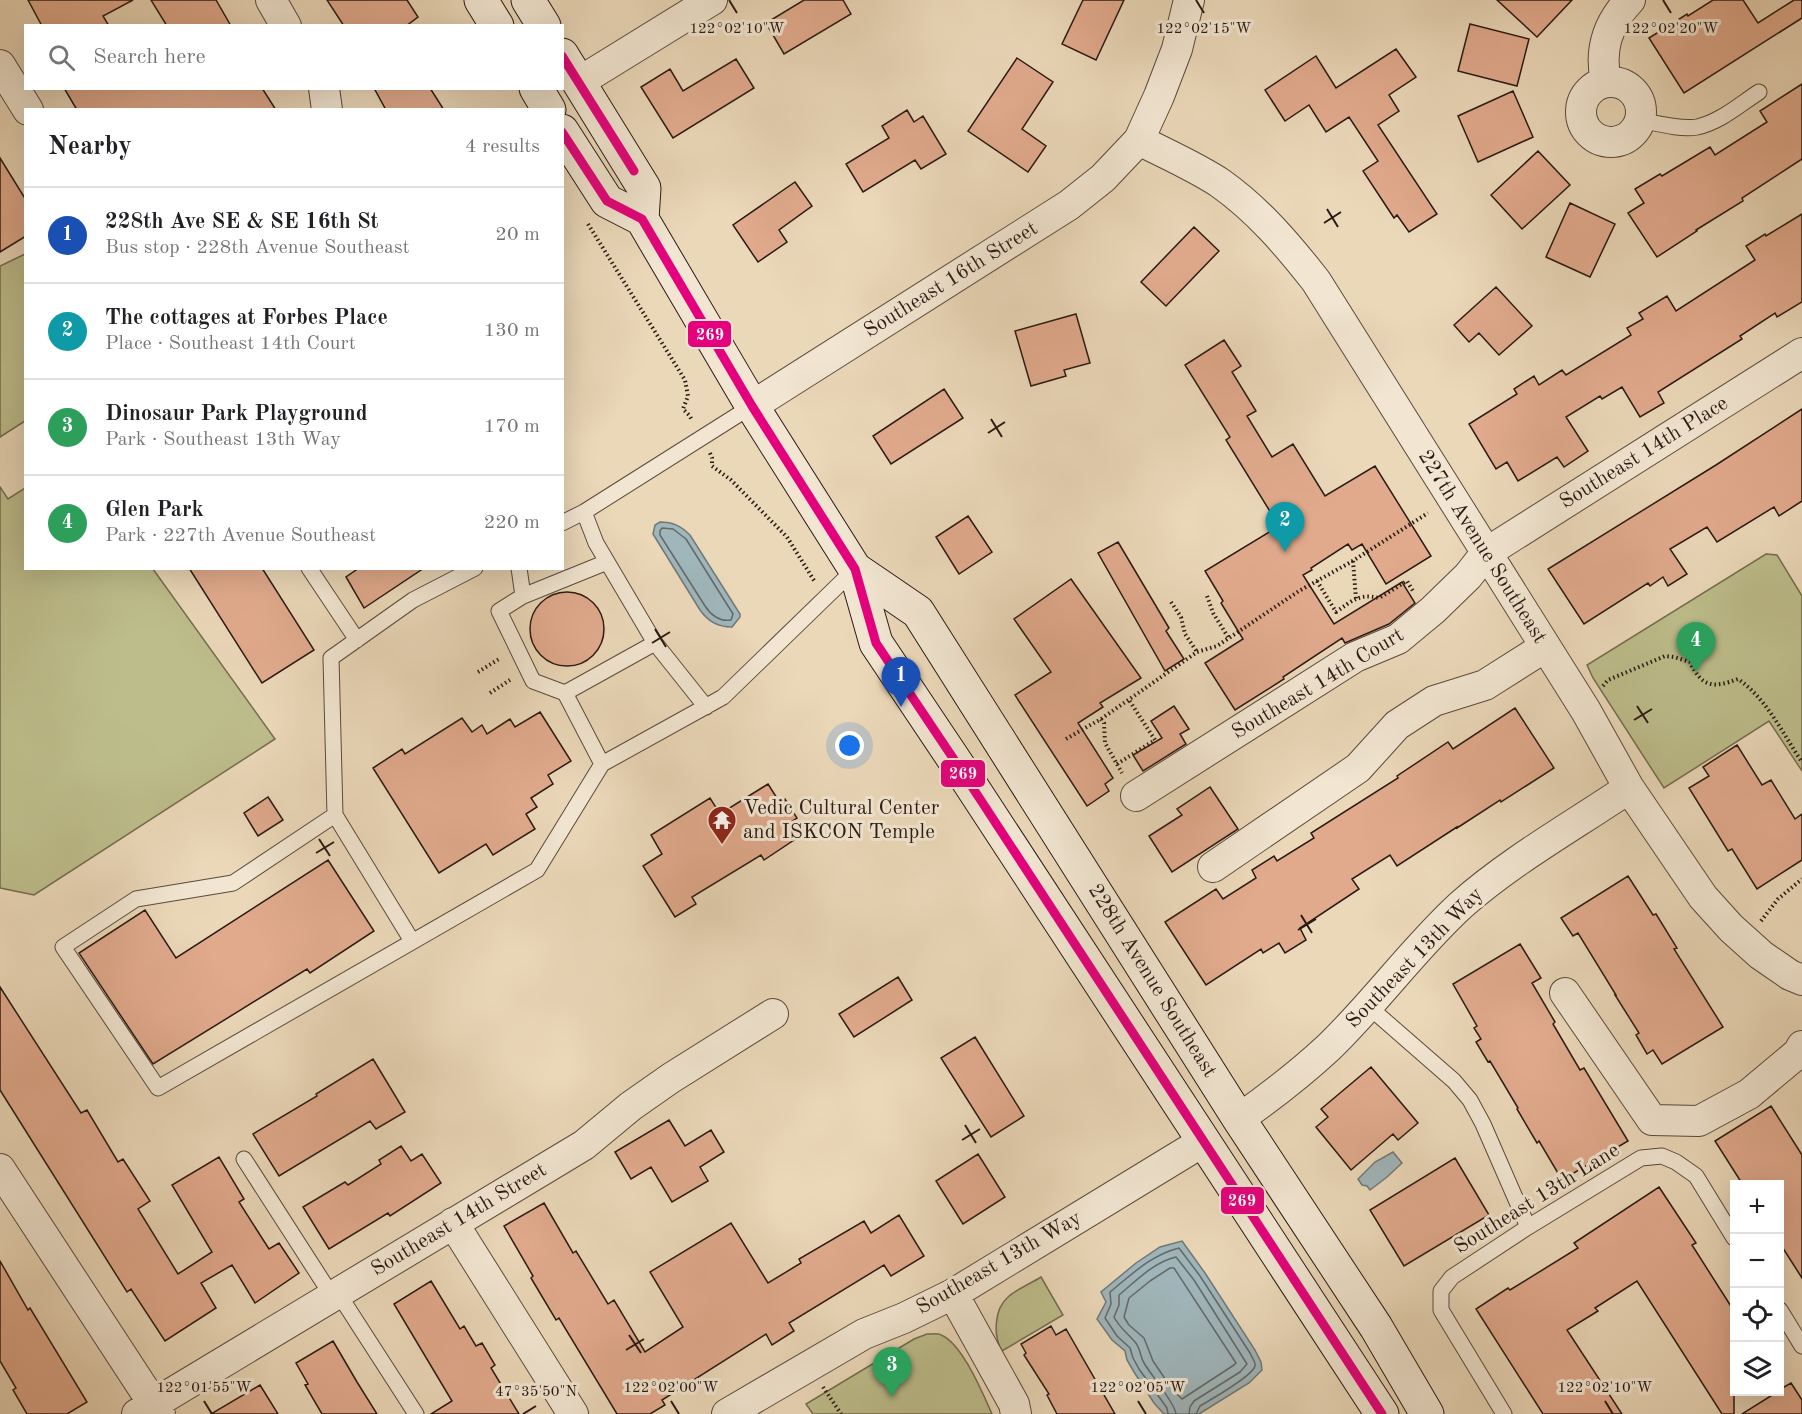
<!DOCTYPE html>
<meta charset="utf-8">
<style>
:root{--surface:#fff;--page:#f2f2f2;--text:#202124;--muted:#757577;--line:#e0e0e0;--accent:#0f766e}
body{margin:0;font-family:"Old Standard TT",serif;background:var(--page);color:var(--text)}
.controls{position:absolute;right:18px;bottom:18px;display:grid;overflow:hidden;border-radius:0px;box-shadow:0 6px 24px #0002}
.controls button{width:54px;height:54px;display:grid;place-items:center;padding:0;border:0;border-bottom:2px solid var(--line);background:var(--surface);color:var(--text);font:30px sans-serif}
.you{position:absolute;left:850px;top:746px;width:21px;height:21px;margin:-15px;border:4px solid #fff;border-radius:50%;background:#1a73e8;box-shadow:0 0 0 9px #1a73e833}
.badge{display:grid;place-items:center;width:39px;height:39px;border-radius:50%;background:var(--accent);color:#fff;font-size:20px;font-weight:700}
.pin{position:absolute;translate:-50% -50px;filter:drop-shadow(0 2px 3px #0008)}
.pin::after{content:'';position:absolute;top:32px;width:21px;height:18px;background:inherit;clip-path:polygon(0 0,100% 0,50% 100%)}
.list{margin:0;padding:0;list-style:none}
h2{display:flex;justify-content:space-between;align-items:center;height:78px;margin:0;padding:0 24px;font-size:26px}
h2 small{font-size:20px;font-weight:400;color:var(--muted)}
.list li{display:grid;grid-template-columns:39px 1fr auto;gap:18px;align-items:center;box-sizing:border-box;height:96px;padding:0 24px;border-top:2px solid var(--line)}
.list b{display:block;font-size:22px;white-space:nowrap}
.list p{margin:0;font-size:20px;white-space:nowrap;color:var(--muted)}
.list em{font-size:20px;font-style:normal;color:var(--muted)}
.icon{flex:none;width:33px;height:33px;fill:none;stroke:currentColor;stroke-width:2;stroke-linecap:round;stroke-linejoin:round}
.map{position:relative;flex:none;width:1802px;height:1414px;overflow:hidden}
.search{position:absolute;background:var(--surface);box-shadow:0 6px 24px #0002;left:24px;top:24px;width:540px;height:66px;display:flex;align-items:center;gap:15px;box-sizing:border-box;padding:0 21px;border-radius:0px;color:var(--muted);font-size:22px}
.panel{position:absolute;background:var(--surface);box-shadow:0 6px 24px #0002;left:24px;top:108px;width:540px;height:462px;border-radius:0px}
.map>svg:first-child{display:block}
.green{fill:#bdbd8b;stroke:#746c50;stroke-width:1.5}
.water{fill:#9fb6bb;stroke:#707878;stroke-width:1.5}
.lines{fill:none;stroke-linecap:round;stroke-linejoin:round}
.shore{stroke:#646868;stroke-width:1.5}
.building{fill:#e1aa8d;stroke:#2a1a14;stroke-width:1.5}
.service-casing{stroke:#5a4a3d;stroke-width:17}
.minor-casing{stroke:#5a4a3d;stroke-width:32}
.secondary-casing{stroke:#2a1a14;stroke-width:35}
.path{stroke:#2a1a14;stroke-width:4;stroke-dasharray:1.5 3;stroke-linecap:butt}
.service{stroke:#f2e6d2;stroke-width:15}
.minor{stroke:#f2e6d2;stroke-width:30}
.secondary{stroke:#f2e6d2;stroke-width:33}
.bus-1-casing{stroke:#f2e6d2;stroke-width:14}
.bus-1{stroke:#e5007d;stroke-width:9}
.ticks{fill:none;stroke:#2a1a14;stroke-width:2}
.labels{text-anchor:middle;dominant-baseline:central;stroke-width:6;stroke-linejoin:round;paint-order:stroke}
.street-label{font-size:21px;fill:#2a1a14;stroke:#f2e6d2}
.poi-label{font-size:21px;fill:#2a1a14;stroke:#f2e6d2;text-anchor:start}
.ticks-label{font-size:15px;text-anchor:middle;fill:#2a1a14;stroke:#f2e6d2;stroke-width:6;stroke-linejoin:round;paint-order:stroke}
.line-badge{stroke:#f2e6d2;stroke-width:2}
.badge-label{font-size:16px;text-anchor:middle;font-weight:bold;fill:#fff}
</style>
<div class="map">
<svg width="1802" height="1414" viewBox="0 0 1802 1414">
<rect width="100%" height="100%" fill="#ebd8b9"/>
<filter id="stains"><feTurbulence type="fractalNoise" baseFrequency=".00333" numOctaves="4"/><feColorMatrix values="0 0 0 0 .2 0 0 0 0 .09 0 0 0 0 .02 0 0 0 .5 -.17"/></filter>
<radialGradient id="worn" r=".72"><stop offset=".6" stop-color="#630" stop-opacity="0"/><stop offset="1" stop-color="#630" stop-opacity=".3"/></radialGradient>
<path class="green" d="M25,254V421L0,437V266Z
M0,487L8,499L25,488L26,568L153,569L275,739L34,895L0,888Z
M1766,554L1777,555L1802,596V771L1769,721L1664,788L1593,678L1587,665Z
M1041,1277L1063,1315L1002,1351C993,1336 994,1309 1008,1297C1017,1289 1030,1284 1041,1277Z
M927,1334C931,1334 938,1333 941,1335C962,1343 983,1394 992,1414H813L806,1404L914,1339Z"/>
<path class="water" d="M660,522C673,522 681,526 690,535L740,614V617L732,627C717,627 708,621 700,610L653,534L655,525Z
M1393,1152L1402,1163L1387,1177L1370,1190L1367,1186L1362,1185L1358,1179L1375,1162Z
M1182,1241L1205,1273L1255,1350L1261,1362L1262,1370L1249,1383L1199,1414H1164L1154,1403L1134,1372L1127,1360L1125,1351L1112,1340L1097,1319L1106,1302L1101,1292L1136,1263L1160,1247Z"/>
<g class="lines">
<path class="shore" d="M662,528L673,529L686,539L733,614L731,620C719,622 711,615 705,606L660,535V531Z
M1170,1268H1174L1236,1363L1234,1365L1182,1399L1172,1389L1153,1361L1144,1338L1129,1325L1124,1317L1129,1298L1150,1281Z
M1168,1414L1167,1408L1139,1369L1133,1358L1130,1348L1117,1336L1105,1318L1111,1304L1110,1292C1131,1275 1151,1255 1179,1248L1200,1276L1250,1353C1251,1356 1256,1362 1255,1366C1253,1376 1210,1400 1200,1406L1196,1414
M1176,1414C1175,1403 1151,1375 1144,1363C1140,1356 1140,1347 1135,1342C1127,1333 1119,1327 1114,1317L1119,1305V1295C1136,1281 1154,1262 1176,1257L1194,1280L1247,1364L1240,1372L1194,1401L1190,1407L1189,1414"/>
</g>
<path class="building" d="M28,0H133L103,16L109,26H42Z
M151,0H216L231,26H167Z
M327,0H407L418,17L406,26H344Z
M804,0H843L851,14L784,54L766,23Z
M1083,0H1124L1096,60L1062,44Z
M1497,0H1572L1537,37Z
M1713,0H1743L1758,23L1794,0H1802V18L1684,93L1649,38L1687,14L1688,16Z
M1470,24L1529,39L1517,86L1458,71Z
M1396,49L1416,77L1389,95L1399,111L1378,125L1437,214L1409,232L1397,215L1394,218L1363,171L1378,161L1349,117L1326,132L1309,105L1285,121L1265,90L1316,56L1336,88Z
M1017,58L1053,82L1022,129L1046,146L1028,172L968,131Z
M736,59L754,88L673,138L641,87L670,69L683,91Z
M1802,84V159L1742,198L1743,201L1696,230L1697,231L1657,257L1628,213L1644,203L1635,189L1660,174L1662,176L1710,147L1715,155L1767,122L1760,111Z
M64,88H262L276,110H77Z
M374,88H430L444,110H386Z
M1513,91L1533,137L1478,162L1458,116Z
M907,110L914,122L923,116L946,154L921,169L915,160L863,192L846,164L889,138L882,126Z
M1538,151L1570,185L1522,229L1491,195Z
M0,158L26,200V236L0,252Z
M795,182L812,206L779,230L787,242L758,262L733,225Z
M1570,203L1615,224L1590,277L1546,257Z
M1802,214V302L1777,317L1775,313L1740,336L1742,339L1658,392L1664,403L1640,417L1622,387L1602,399L1600,396L1566,417L1588,451L1564,467L1557,457L1518,481L1507,462L1496,469L1469,424L1517,394L1514,389L1534,376L1539,385L1562,370L1566,375L1631,335L1627,328L1643,319L1639,313L1667,296L1676,311L1755,260L1746,246L1765,234L1766,236Z
M1194,227L1219,251L1166,306L1141,282Z
M1496,287L1532,326L1499,355L1479,333L1469,342L1454,325Z
M1076,314L1090,363L1064,370L1066,376L1031,386L1015,331Z
M1224,340L1241,366L1232,372L1256,411L1247,416L1272,457L1293,444L1325,496L1375,466L1431,556L1386,584L1362,544L1352,550L1348,544L1311,568L1312,570L1303,575L1334,624L1402,582L1415,603L1389,624L1345,643L1342,638L1283,677L1284,679L1235,710L1205,663L1243,639L1221,603L1223,601L1205,571L1279,526L1226,440L1230,437L1185,365Z
M944,389L963,418L891,464L873,436Z
M1802,409V501L1779,516L1774,507L1717,542L1707,527L1670,549L1687,574L1668,586L1663,577L1650,586L1648,583L1584,624L1548,569L1716,465Z
M968,516L992,552L959,574L936,537Z
M1118,542L1169,628L1166,631L1184,659L1165,671L1098,553Z
M189,568H262L314,650L262,683Z
M359,568H424L364,608L346,577Z
M1071,579L1141,678L1100,703L1103,707L1078,723L1113,778L1105,784L1109,791L1087,806L1015,695L1051,672L1014,619Z
M530 629a37 37 0 1 1 74 0a37 37 0 1 1-74 0Z
M1174,706L1189,729L1180,734L1186,744L1143,771L1133,755L1162,738L1151,721Z
M1515,708L1554,768L1501,802L1500,800L1457,828V827L1397,866L1390,855L1352,879L1359,889L1300,928L1306,940L1285,953L1279,943L1263,953L1261,949L1206,985L1165,922L1216,889L1223,899L1256,878L1252,870L1274,856L1277,861L1314,838L1311,833L1398,778L1397,776L1448,742L1453,749Z
M540,712L571,761L548,775L553,784L531,798L537,807L526,814L535,829L493,855L486,844L439,873L373,768L402,749L405,754L462,718L472,732L482,725L487,734L510,719L515,727Z
M1737,745L1762,785L1771,780L1795,819L1802,814V860L1757,889L1732,849L1728,851L1689,788L1709,776L1703,767Z
M768,784L780,803L785,799L797,818L788,824L797,838L764,860L761,855L692,897L696,904L675,917L643,866L662,854L651,835L710,798L720,814Z
M1210,787L1238,829L1172,872L1149,836L1182,815L1177,809Z
M268,797L283,820L258,836L244,813Z
M328,860L374,931L310,973L307,969L153,1064L79,953L145,910L176,958Z
M1628,876L1653,915L1656,914L1677,948L1674,949L1723,1027L1662,1064L1653,1050L1647,1054L1636,1035L1639,1033L1615,995H1616L1578,933L1573,936L1561,918Z
M1520,944L1541,978L1532,983L1555,1022L1553,1024L1580,1070L1584,1068L1628,1141L1562,1180L1539,1141L1537,1143L1517,1109L1518,1108L1490,1061L1488,1062L1476,1042L1481,1039L1474,1028L1477,1026L1453,984Z
M898,977L912,1000L854,1037L839,1014Z
M0,987L81,1113L87,1110L118,1162L123,1159L150,1201L138,1209L178,1274L212,1252L172,1185L219,1157L244,1199L239,1202L269,1249L279,1243L299,1273L255,1303L232,1265L201,1283L216,1308L165,1341L131,1289L127,1292L0,1090Z
M975,1037L1024,1116L991,1137L941,1058Z
M373,1059L405,1112L376,1129L370,1121L279,1176L253,1134L317,1096L316,1094Z
M1371,1067L1418,1123L1398,1140L1393,1134L1351,1170L1316,1127L1328,1117L1321,1109Z
M1771,1106L1802,1155V1278L1779,1242V1185H1743L1715,1141Z
M669,1120L685,1146L711,1130L724,1152L700,1167L708,1181L672,1202L651,1167L631,1179L615,1152Z
M401,1146L411,1161L422,1154L441,1183L390,1216L388,1213L329,1249L303,1207L345,1182L348,1185L381,1164L379,1160Z
M978,1154L1005,1197L963,1224L936,1181Z
M1455,1158L1489,1215L1404,1266L1370,1210Z
M1659,1187L1696,1243L1692,1245L1734,1311V1414H1722L1637,1281L1595,1308L1598,1311L1567,1330L1622,1414H1543L1476,1309L1508,1288L1510,1290L1578,1248L1574,1243Z
M544,1203L573,1253L576,1251L608,1304L614,1300L645,1352L683,1327L650,1272L731,1223L768,1283L801,1263L799,1259L864,1221L871,1233L899,1215L924,1256L891,1276L884,1265L789,1323L794,1331L772,1345L766,1334L662,1400L665,1405L650,1414H617L559,1318L556,1320L531,1278L533,1276L504,1226Z
M0,1261L28,1310L30,1308L87,1402L67,1414H27L13,1390L16,1388L0,1361Z
M431,1281L460,1329L464,1326L476,1346L482,1343L495,1365L491,1368L519,1414H431L452,1401L394,1304Z
M1051,1326L1056,1335L1066,1329L1115,1414H1057L1047,1395L1049,1394L1024,1355L1026,1353L1021,1344Z
M333,1341L357,1382L377,1414H322L305,1385L308,1384L296,1363Z
M1791,1383L1802,1400V1414H1742L1777,1392H1779V1390Z
M260,1385L278,1414H211Z"/>
<g class="lines">
<g class="service-casing">
<path id="service" d="M1640,120C1656,123 1680,130 1697,127C1720,122 1739,105 1759,92
M584,512L596,543L655,643L706,707
M562,523L584,512L752,406
M309,568L357,640
M519,568L523,596
M565,693L533,681L499,611L523,596L607,562
M602,764L565,693L655,643
M335,815L331,658L413,600L475,568
M412,941L335,815L233,883L136,899L63,947L158,1088L537,870L602,764L723,697L855,569
M1368,1006L1454,1081L1470,1100L1483,1124L1528,1227
M244,1159L332,1296
M338,1293L416,1414
M1780,1310L1802,1346
M1504,1414L1441,1310V1291L1452,1277L1528,1227L1641,1158L1662,1156L1676,1162L1696,1176L1734,1238"/>
</g>
<g class="minor-casing">
<path id="minor" d="M271,0L286,26
M0,65L28,110
M1581 112a30 30 0 1 1 60 0a30 30 0 1 1-60 0Z
M579,82L712,0
M1606,82C1599,50 1607,24 1630,0
M324,88L327,110
M1139,140C1164,153 1196,167 1220,183C1258,210 1287,244 1316,281L1586,711L1629,788L1703,897L1731,928L1761,955L1790,975L1802,980
M752,406L1069,205L1103,178L1139,140L1159,96L1177,49L1189,0
M1136,796L1355,657L1398,639L1433,610L1468,576L1486,553L1802,353
M1213,867L1358,768L1397,725L1434,701L1485,685L1545,647
M1565,993L1652,1120L1699,1121L1749,1094L1798,1053L1802,1046
M1239,1119C1270,1097 1300,1074 1328,1048C1375,1003 1413,949 1461,905C1512,860 1573,826 1629,788
M0,1169L160,1414
M453,1223L573,1414
M953,1294L1014,1404L1016,1414
M137,1414L584,1145L631,1106L671,1078L773,1014
M727,1414L864,1334L904,1318L953,1294L1204,1141"/>
</g>
<g class="secondary-casing">
<path id="secondary" d="M481,0L497,26
M528,0L544,26
M562,55L644,188L642,219
M536,88L549,110
M562,131L607,201L642,219L752,406L855,569L876,643L963,773L1382,1414
M855,569L918,612L1239,1119L1376,1327L1427,1414"/>
</g>
<path class="path" d="M588,224L685,380L688,396L683,409L689,415L692,420
M710,453L712,458V466L731,480L787,537L815,582
M1353,561L1356,599
M1317,581L1336,612C1352,601 1359,593 1379,598L1407,581L1413,591
M1207,596L1213,613L1228,637
M1171,602L1181,617L1185,634L1197,652
M478,672L499,659
M1603,686L1608,680L1665,656L1674,657L1690,662C1702,688 1714,688 1738,679C1768,700 1782,733 1802,762
M490,693L510,680
M1101,719L1104,723L1105,743L1122,773
M1066,739L1101,719L1197,652L1217,646L1299,591L1351,562L1428,513
M1117,764L1155,740L1129,700
M1761,921L1778,899L1802,879
M823,1387L841,1414"/>
<use href="#service" class="service"/>
<use href="#minor" class="minor"/>
<use href="#secondary" class="secondary"/>
<g class="bus-1-casing">
<path id="bus-1" d="M562,56L634,171
M562,132L607,201L642,219L752,406L855,569L876,643L963,773L1382,1414"/>
</g>
<use href="#bus-1" class="bus-1"/>
</g>
<path class="ticks" d="M729,0L737,13M1196,0L1204,13M1663,0L1671,13M1327,209L1338,227M1324,223L1341,212M991,419L1002,437M988,433L1005,422M655,629L666,647M652,643L670,632M1637,706L1648,723M1634,720L1652,709M319,839L330,856M316,853L334,842M1301,915L1312,933M1298,930L1316,919M965,1125L976,1143M962,1140L980,1129M629,1335L641,1353M626,1350L644,1339M204,1401L212,1414M671,1401L679,1414M1138,1401L1146,1414M1605,1401L1613,1414M523,1414L536,1406"/>
<defs>
<g id="temple-pin" transform="scale(1.5)"><path d="M0 17L-7.5 6A9.5 9.5 0 1 1 7.5 6Z" fill="#8f2418" stroke="#f2e6d2"/><path d="M0-6L5-2H3V0L6.5 2.5H4V6H1.5V3h-3V6H-4V2.5H-6.5L-3 0V-2H-5Z" fill="#fff"/></g>
</defs>
<g fill-rule="evenodd">
<use href="#temple-pin" x="722" y="820"/>
</g>
<g class="labels">
<g class="street-label">
<text transform="translate(951 280) rotate(-32)">Southeast 16th Street</text>
<text transform="translate(1644 453) rotate(-32)">Southeast 14th Place</text>
<text transform="translate(1482 547) rotate(58)">227th Avenue Southeast</text>
<text transform="translate(1318 684) rotate(-31)">Southeast 14th Court</text>
<text transform="translate(1415 958) rotate(-46)">Southeast 13th Way</text>
<text transform="translate(1152 981) rotate(58)">228th Avenue Southeast</text>
<text transform="translate(1537 1199) rotate(-32)">Southeast 13th Lane</text>
<text transform="translate(459 1220) rotate(-31)">Southeast 14th Street</text>
<text transform="translate(999 1263) rotate(-30)">Southeast 13th Way</text>
</g>
<g class="poi-label">
<text x="743" y="808">Vedic Cultural Center<tspan x="743" dy="24">and ISKCON Temple</tspan></text>
</g>
</g>
<g class="ticks-label">
<text x="737" y="33">122°02'10"W</text>
<text x="1204" y="33">122°02'15"W</text>
<text x="1671" y="33">122°02'20"W</text>
<text x="204" y="1392">122°01'55"W</text>
<text x="671" y="1392">122°02'00"W</text>
<text x="1138" y="1392">122°02'05"W</text>
<text x="1605" y="1392">122°02'10"W</text>
<text x="536" y="1396">47°35'50"N</text>
</g>
<g class="line-badge">
<rect x="687" y="320" width="45" height="28" rx="6" fill="#e5007d"/>
<rect x="940" y="759" width="46" height="29" rx="6" fill="#e5007d"/>
<rect x="1220" y="1186" width="45" height="29" rx="6" fill="#e5007d"/>
</g>
<g class="badge-label">
<text x="710" y="340">269</text>
<text x="963" y="779">269</text>
<text x="1242" y="1206">269</text>
</g>
<rect width="100%" height="100%" filter="url(#stains)"/>
<rect width="100%" height="100%" fill="url(#worn)"/>
</svg>
<div class="controls">
<button>+</button>
<button>−</button>
<button><svg class="icon" aria-label="locate" viewBox="0 0 24 24"><circle cx="12" cy="12" r="6"/><path d="M12 2v4M12 18v4M2 12h4M18 12h4"/></svg></button>
<button><svg class="icon" aria-label="layers" viewBox="0 0 24 24"><path d="M12 4l9 5-9 5-9-5zM3 14l9 5 9-5"/></svg></button>
</div>
<div class="you"></div>
<div class="pin badge" style="left:901px;top:707px;background:#1a4fb4">1</div>
<div class="pin badge" style="left:1285px;top:552px;background:#0f9aa8">2</div>
<div class="pin badge" style="left:892px;top:1397px;background:#2e9e5b">3</div>
<div class="pin badge" style="left:1696px;top:672px;background:#2e9e5b">4</div>
<div class="search"><svg class="icon" aria-label="search" viewBox="0 0 24 24"><circle cx="10" cy="10" r="6"/><path d="M15 15l6 6"/></svg>Search here</div>
<section class="panel">
<h2>Nearby<small>4 results</small></h2>
<ul class="list">
<li><span class="badge" style="background:#1a4fb4">1</span><div><b>228th Ave SE &amp; SE 16th St</b><p>Bus stop · 228th Avenue Southeast</p></div><em>20 m</em></li>
<li><span class="badge" style="background:#0f9aa8">2</span><div><b>The cottages at Forbes Place</b><p>Place · Southeast 14th Court</p></div><em>130 m</em></li>
<li><span class="badge" style="background:#2e9e5b">3</span><div><b>Dinosaur Park Playground</b><p>Park · Southeast 13th Way</p></div><em>170 m</em></li>
<li><span class="badge" style="background:#2e9e5b">4</span><div><b>Glen Park</b><p>Park · 227th Avenue Southeast</p></div><em>220 m</em></li>
</ul>
</section>
</div>
